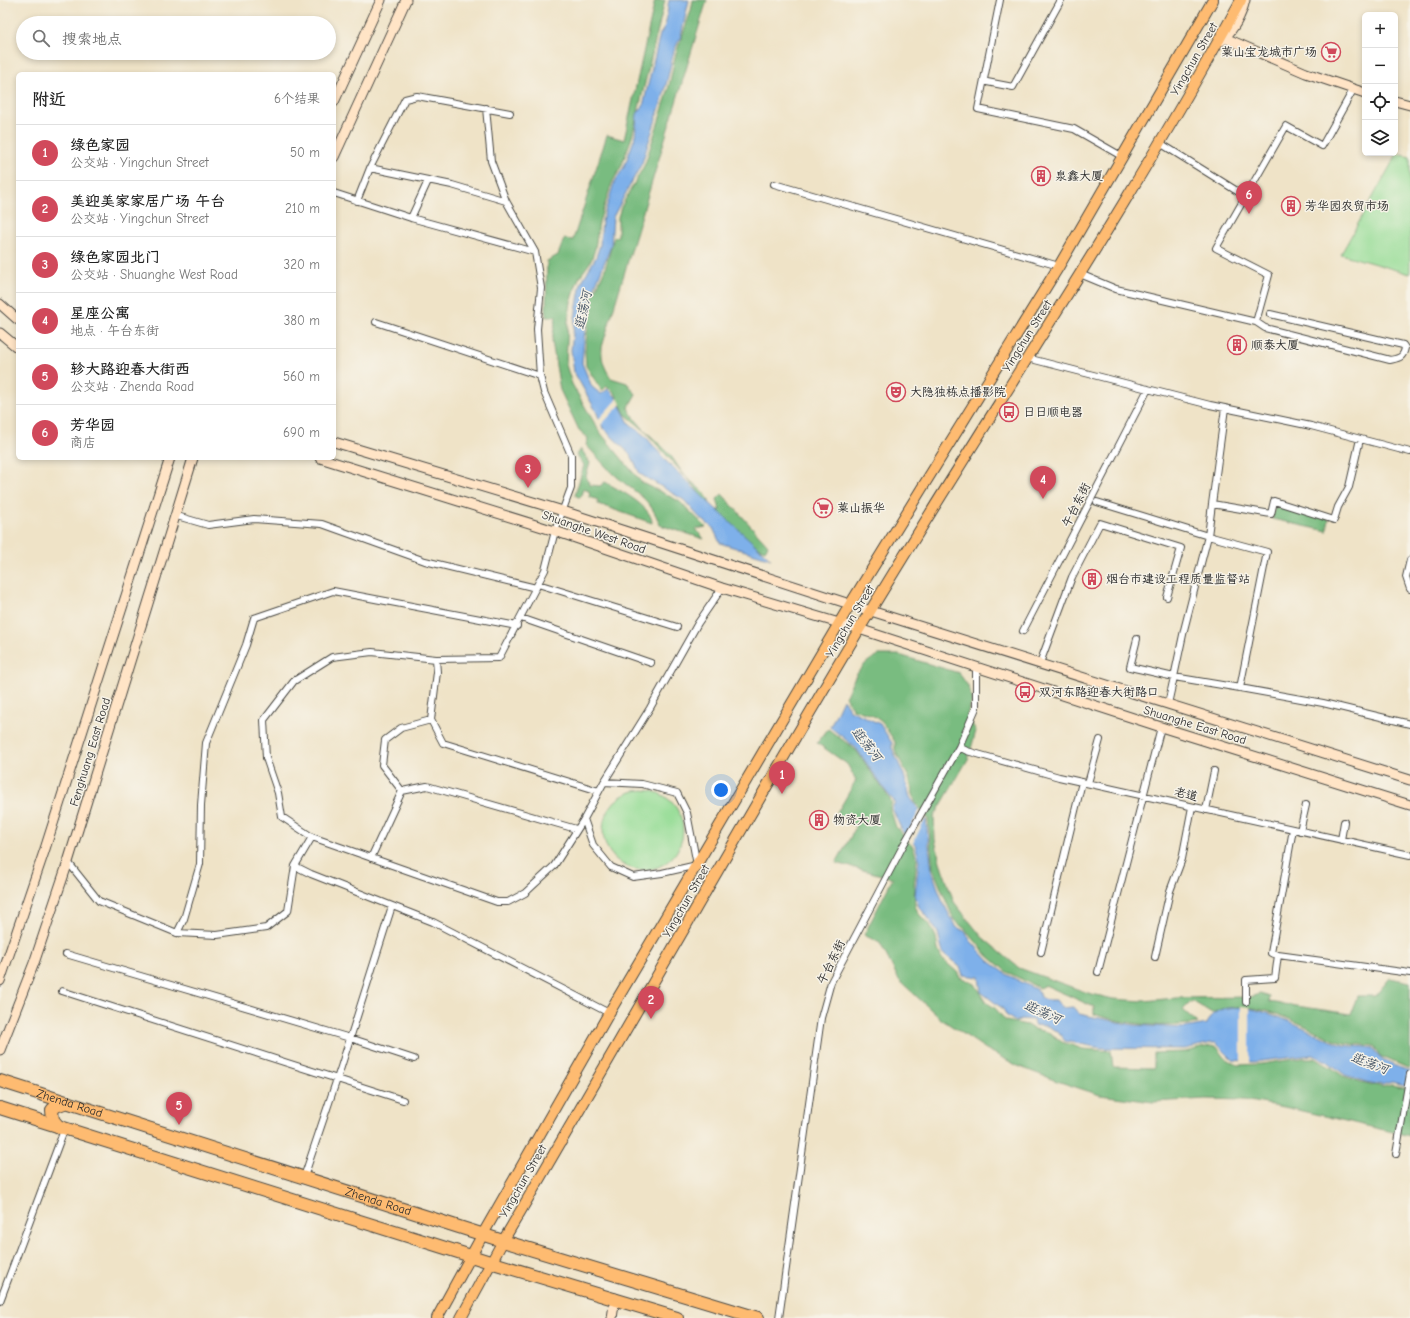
<!DOCTYPE html>
<html lang="zh">
<meta charset="utf-8">
<style>
:root{--surface:#fff;--page:#f6f6f6;--text:#222;--muted:#767676;--line:#e0e0e0;--accent:#d1495b}
body{margin:0;font-family:"Comic Neue","LXGW WenKai TC",sans-serif;background:var(--page);color:var(--text)}
.controls{position:absolute;right:12px;top:12px;display:grid;overflow:hidden;border-radius:6px;box-shadow:0 2px 6px #0003}
.controls button{width:36px;height:36px;display:grid;place-items:center;padding:0;border:0;border-bottom:1px solid var(--line);background:var(--surface);color:var(--text);font:20px sans-serif}
.you{position:absolute;left:721px;top:790px;width:14px;height:14px;margin:-10px;border:3px solid #fff;border-radius:50%;background:#1a73e8;box-shadow:0 0 0 6px #1a73e833}
.badge{display:grid;place-items:center;width:26px;height:26px;border-radius:50%;background:var(--accent);color:#fff;font-size:13px;font-weight:700}
.pin{position:absolute;translate:-50% -33px;filter:drop-shadow(0 1px 2px #0008)}
.pin::after{content:'';position:absolute;top:21px;width:14px;height:12px;background:inherit;clip-path:polygon(0 0,100% 0,50% 100%)}
.list{margin:0;padding:0;list-style:none}
h2{display:flex;justify-content:space-between;align-items:center;height:52px;margin:0;padding:0 16px;font-size:17px}
h2 small{font-size:13px;font-weight:400;color:var(--muted)}
.list li{display:grid;grid-template-columns:26px 1fr auto;gap:12px;align-items:center;box-sizing:border-box;height:56px;padding:0 16px;border-top:1px solid var(--line)}
.list b{display:block;font-size:15px;white-space:nowrap}
.list p{margin:0;font-size:13px;white-space:nowrap;color:var(--muted)}
.list em{font-size:13px;font-style:normal;color:var(--muted)}
.icon{flex:none;width:22px;height:22px;fill:none;stroke:currentColor;stroke-width:2;stroke-linecap:round;stroke-linejoin:round}
.map{position:relative;flex:none;width:1410px;height:1318px;overflow:hidden}
.search{position:absolute;background:var(--surface);box-shadow:0 2px 6px #0003;left:16px;top:16px;width:320px;height:44px;display:flex;align-items:center;gap:10px;box-sizing:border-box;padding:0 14px;border-radius:22px;color:var(--muted);font-size:15px}
.panel{position:absolute;background:var(--surface);box-shadow:0 2px 6px #0003;left:16px;top:72px;width:320px;height:388px;border-radius:6px}
.map>svg:first-child{display:block}
.green{fill:#97dd97;stroke:#618461}
.forest{fill:#79bc80;stroke:#527456}
.water{fill:#7eb0ea;stroke:#546e8a}
.pier{fill:#efe3c7}
.lines{fill:none;stroke-linecap:round;stroke-linejoin:round}
.street-casing{stroke:#484742;stroke-width:8}
.secondary-casing{stroke:#484742;stroke-width:11}
.primary-casing{stroke:#484742;stroke-width:12}
.highway-casing{stroke:#484742;stroke-width:14}
.street{stroke:#fff;stroke-width:6}
.secondary{stroke:#ffe4c6;stroke-width:9}
.primary{stroke:#febb71;stroke-width:10}
.highway{stroke:#febb71;stroke-width:12}
.labels{text-anchor:middle;dominant-baseline:central;stroke-width:3;stroke-linejoin:round;paint-order:stroke}
.poi-label{font-size:12px;fill:#2b2b2b;stroke:#f7f3e8;text-anchor:start}
.street-label{font-size:12px;fill:#2b2b2b;stroke:#f7f3e8}
.water-label{font-size:13px;font-style:italic;fill:#445364;stroke:#f7f3e8}
</style>
<div class="map">
<svg width="1410" height="1318" viewBox="0 0 1410 1318">
<rect width="100%" height="100%" fill="#f7f3e8"/>
<filter id="ink" filterUnits="userSpaceOnUse"><feTurbulence type="fractalNoise" baseFrequency=".025" numOctaves="2"/><feDisplacementMap in="SourceGraphic" scale="8" xChannelSelector="R" yChannelSelector="G"/><feConvolveMatrix kernelMatrix="1 2 1 2 8 2 1 2 1" color-interpolation-filters="sRGB"/></filter>
<filter id="wash" filterUnits="userSpaceOnUse"><feTurbulence type="fractalNoise" baseFrequency=".012" numOctaves="4" result="noise"/><feDisplacementMap in="SourceGraphic" scale="16" xChannelSelector="R" yChannelSelector="G"/><feGaussianBlur stdDeviation="0.9" result="paint"/><feColorMatrix in="noise" values="0 0 0 0 0 0 0 0 0 0 0 0 0 0 0 0 0 1.4 0 .05"/><feComposite in="paint" operator="in"/></filter>
<g filter="url(#wash)">
<rect width="100%" height="100%" fill="#efe3c7"/>
<path class="green" d="M1397,154L1410,157V274L1341,254Z
M603 830a40 40 0 1 1 80 0a40 40 0 1 1-80 0Z"/>
<path class="forest" d="M655,0H665L632,137L621,167L612,183L599,222L595,249L591,261L579,278L572,296L568,321L566,365L572,384L599,431L641,482L679,501L706,527L696,529L704,539L660,525C650,497 636,494 616,476C605,467 596,455 586,445L588,438L579,430L560,390L552,341L556,316L546,317L547,261L558,255L564,239L573,240L607,135L624,140Z
M693,0H707L602,347C601,360 604,367 611,378L627,383L636,394L628,408C637,426 657,440 671,456C676,463 680,470 685,476C693,484 710,494 710,506L715,510H720L717,499L722,494L768,545L765,550L752,545L712,513L695,487L644,430L625,414L615,393L607,386L602,391L586,366L585,351L589,316L592,311L588,307L605,269L614,237L618,236V217L621,207L645,164L667,95L676,53L691,11Z
M581,449L590,463L586,476L590,485L600,486L605,482C619,490 652,506 652,523L598,504V500L590,497L589,491L583,489L580,498L575,495L584,465L577,455Z
M1275,507L1329,519L1327,531L1272,519Z
M879,655H899L959,673L968,686L972,701L967,715L976,731L968,759L934,817L935,840L940,862L954,902L982,937L1019,968L1088,993L1113,999L1144,1001L1176,998L1249,997L1260,994L1270,997L1269,1002L1351,1014L1357,996H1375L1390,978L1410,982V1069L1380,1056L1374,1046C1361,1044 1346,1045 1334,1040C1300,1024 1250,994 1212,1013L1192,1001L1183,1010L1198,1023C1166,1028 1125,1025 1094,1014V1007L1045,985L1039,988L1007,972L988,956L965,929L954,920L933,869L928,819L915,802L909,778L895,750V742L882,722L872,715L853,709L845,697C855,678 858,665 879,655Z
M828,729L856,750L892,802L890,808L896,827L913,847L917,858L914,886L915,906L919,914L931,927L936,937L938,950L942,959L957,972L960,977L975,984L987,1003L995,1008L1006,1021L1027,1025L1033,1029L1047,1032L1062,1042L1083,1049L1111,1051L1113,1067L1154,1068V1053L1185,1052L1210,1046L1217,1047L1226,1059L1238,1065L1261,1064L1302,1058H1314L1332,1068L1343,1076L1361,1082L1383,1087L1391,1085L1410,1088V1136L1289,1108L1244,1100L1207,1099L1153,1102L1100,1095L1054,1080L1018,1066L986,1049L941,1019L899,980L880,943L864,935L893,878L836,863L856,827L836,815L856,780L847,764L817,743Z"/>
<path class="water" d="M669,0H689L681,36L674,51L664,94L642,163L613,217L611,246L587,307L582,363L592,387L601,394L608,389L615,396L629,423L646,437L666,461L704,498L771,559L720,543L713,528L699,517L684,500L640,474L631,455L603,428L596,411L574,372L571,350L575,317L581,283L596,257L600,245L602,221L614,183L624,167L635,137L637,114L643,106L660,34C669,24 666,12 669,0Z
M843,699L850,710L880,724L892,743V748L904,775L910,797L926,820L932,871L942,900L955,926L966,932L970,940L989,961L1008,975L1039,991L1041,997L1045,1000H1056L1062,1008L1073,1007L1079,1014L1133,1025L1184,1028L1207,1024C1209,1021 1210,1016 1213,1014C1242,992 1306,1030 1334,1042C1346,1048 1360,1045 1373,1048C1381,1062 1394,1066 1410,1071V1086L1392,1082L1382,1085L1366,1082L1345,1075L1327,1061L1312,1055L1253,1062L1233,1060L1216,1043H1211L1185,1049L1101,1048L1065,1041L1058,1032L1047,1026L1034,1025L1033,1020L1021,1019L1016,1022L1007,1016L1003,1009L981,992L979,977L963,975L960,967L943,953L938,933L927,916L919,907L915,895L919,858L915,845L902,831L892,808L895,802L887,793L856,748L830,727Z"/>
<path class="pier" d="M618,398L621,404L600,426L598,420Z
M920,809L926,817L912,845L905,838Z
M1241,1006L1250,1007V1064L1241,1063Z"/>
</g>
<g filter="url(#ink)">
<g class="lines">
<g class="street-casing">
<path id="street" d="M1000,0L978,109L1074,129L1123,157
M987,82L1013,87L1061,0
M1160,143L1245,196
M370,168L452,185L506,201L491,161L486,108
M774,184L1059,266
M334,193L411,218L535,252L541,288L537,329L540,376L544,392L571,455V488L555,531L545,570L499,658L436,659L437,672L431,720L443,743L599,791
M357,201L370,168L405,99L417,96L510,113
M506,201L535,252
M411,218L428,181
M1080,274L1116,289L1256,322L1265,328L1390,360C1399,358 1403,358 1405,348L1403,345L1270,314
M376,322L540,376
M1256,322L1269,275L1216,248L1286,126L1322,146L1353,90
M1027,358L1210,405L1311,426L1410,452
M1225,408L1212,504L1271,514L1274,501L1334,520L1338,507L1349,487L1360,439
M1097,502L1208,536L1212,504
M177,516L208,525L254,519L322,524L425,561L536,588
M1410,560L1406,577L1410,589
M538,584L677,627
M521,618L651,663
M1023,631L1148,389
M1137,639L1130,667L1174,677L1168,704
M1040,663L1072,577L1100,523L1181,548L1167,597
M1240,688L1174,677L1184,630L1208,536L1267,552L1240,688L1323,703L1410,724
M959,747L967,751L1059,777L1410,855
M1088,783L1100,740
M402,791L382,765L385,740L401,728L431,720
M1206,810L1214,771
M584,819L593,845L611,867L633,877L662,873L697,865L687,813L677,793L642,784L604,782
M1300,831L1306,805
M312,837L282,817L278,793L266,758L264,720L294,681L332,657L372,652L436,659
M1341,840L1344,822
M371,858L402,791L427,786L576,829
M68,862L99,901L177,933
M295,866L288,911L266,928L217,935L177,933L184,919L200,864L201,805L206,743L246,645L254,618L333,591L517,626
M1041,952L1082,782
M66,954L350,1038L414,1059
M1278,955L1271,953L1293,829
M1155,957L1170,891L1182,859L1192,807
M1098,972L1161,727
M62,991L403,1100
M1246,1002V980L1275,978L1278,955L1410,973
M609,1013L433,922L311,874L295,866L312,837L497,902H508L525,893L554,866L584,819L604,782L650,708L698,623L722,588
M1396,1154L1410,1074
M304,1177L341,1067L392,906
M0,1301L64,1130
M779,1318L821,1018L831,982L904,844L959,747L976,708V667"/>
</g>
<g class="secondary-casing">
<path id="secondary" d="M1225,38L1306,73L1365,93
M1222,41C1234,28 1241,17 1245,0
M1395,101L1410,105
M334,102L381,0
M334,157L406,0
M0,304L18,320
M0,333L18,348
M334,442L563,511L871,611L1410,780
M320,458L555,531L722,588L859,629L1161,727L1410,805
M0,981L44,852L170,458
M0,1050L34,963L68,862L193,458
M612,1318L615,1298"/>
</g>
<g class="primary-casing">
<path id="primary" d="M437,1318L483,1234L609,1013L851,603L1059,266L1213,0
M461,1318L503,1241C622,1039 737,834 857,633C984,421 1123,217 1241,0"/>
</g>
<g class="highway-casing">
<g id="highway">
<path id="s1" d="M0,1081L503,1241L758,1318"/>
<path d="M0,1108L490,1262L677,1318"/>
<path d="M60,1128L53,1120L52,1110L56,1106L67,1102"/>
</g>
</g>
<use href="#street" class="street"/>
<use href="#secondary" class="secondary"/>
<use href="#primary" class="primary"/>
<use href="#highway" class="highway"/>
</g>
</g>
<defs>
<g id="supermarket-ring" transform="scale(1)"><circle r="9.5" fill="#f7f3e8" stroke="#d1495b" stroke-width="1.5"/><path d="M-6-5.5h2.5l.6 2H6L4.5 2H-2.5L-4.4-4H-6ZM-1.5 3.2a1.3 1.3 0 1 0 .1 0ZM3 3.2a1.3 1.3 0 1 0 .1 0Z" fill="#d1495b"/></g>
<g id="building-ring" transform="scale(1)"><circle r="9.5" fill="#f7f3e8" stroke="#d1495b" stroke-width="1.5"/><path d="M-4-6H4V6H1V3H-1V6H-4ZM-2.5-4.3h1.7v1.8h-1.7ZM.8-4.3h1.7v1.8H.8ZM-2.5-1h1.7V.8h-1.7ZM.8-1h1.7V.8H.8Z" fill="#d1495b"/></g>
<g id="theatre-ring" transform="scale(1)"><circle r="9.5" fill="#f7f3e8" stroke="#d1495b" stroke-width="1.5"/><path d="M-5-5.5Q0-4 5-5.5V0Q5 5 0 6Q-5 5-5 0ZM-3.3-2.5H-1v1.5H-3.3ZM1-2.5H3.3v1.5H1ZM-2.8 1Q0 5.5 2.8 1Z" fill="#d1495b"/></g>
<g id="bus-ring" transform="scale(1)"><circle r="9.5" fill="#f7f3e8" stroke="#d1495b" stroke-width="1.5"/><path d="M-5-6H5V4H4V6H2V4H-2V6H-4V4H-5ZM-3.5-4V0h7V-4ZM-3.5 1.2v1.5H-2V1.2ZM2 1.2v1.5H3.5V1.2Z" fill="#d1495b"/></g>
</defs>
<g fill-rule="evenodd">
<use href="#supermarket-ring" x="1331" y="52"/>
<use href="#building-ring" x="1041" y="176"/>
<use href="#building-ring" x="1291" y="206"/>
<use href="#building-ring" x="1237" y="345"/>
<use href="#theatre-ring" x="896" y="392"/>
<use href="#bus-ring" x="1009" y="412"/>
<use href="#supermarket-ring" x="823" y="508"/>
<use href="#building-ring" x="1092" y="579"/>
<use href="#bus-ring" x="1025" y="692"/>
<use href="#building-ring" x="819" y="820"/>
</g>
<g class="labels">
<g class="poi-label">
<text x="1317" y="52" text-anchor="end">莱山宝龙城市广场</text>
<text x="1055" y="176">泉鑫大厦</text>
<text x="1305" y="206">芳华园农贸市场</text>
<text x="1251" y="345">顺泰大厦</text>
<text x="910" y="392">大隐独栋点播影院</text>
<text x="1023" y="412">日日顺电器</text>
<text x="837" y="508">莱山振华</text>
<text x="1106" y="579">烟台市建设工程质量监督站</text>
<text x="1039" y="692">双河东路迎春大街路口</text>
<text x="833" y="820">物资大厦</text>
</g>
<g class="street-label">
<text transform="translate(1194 59) rotate(-60)">Yingchun Street</text>
<text transform="translate(1027 336) rotate(-58)">Yingchun Street</text>
<text transform="translate(1076 505) rotate(-63)">午台东街</text>
<text transform="translate(594 532) rotate(19)">Shuanghe West Road</text>
<text transform="translate(850 621) rotate(-59)">Yingchun Street</text>
<text transform="translate(1195 725) rotate(17)">Shuanghe East Road</text>
<text transform="translate(90 752) rotate(-73)">Fenghuang East Road</text>
<text transform="translate(1186 794) rotate(13)">老道</text>
<text transform="translate(686 901) rotate(-60)">Yingchun Street</text>
<text transform="translate(831 962) rotate(-64)">午台东街</text>
<text stroke="none"><textPath href="#s1" startOffset="73">Zhenda Road</textPath></text>
<text transform="translate(523 1181) rotate(-60)">Yingchun Street</text>
<text stroke="none"><textPath href="#s1" startOffset="397">Zhenda Road</textPath></text>
</g>
<g class="water-label">
<text transform="translate(583 310) rotate(-78)">逛荡河</text>
<text transform="translate(867 744) rotate(51)">逛荡河</text>
<text transform="translate(1043 1012) rotate(24)">逛荡河</text>
<text transform="translate(1370 1063) rotate(20)">逛荡河</text>
</g>
</g>
</svg>
<div class="controls">
<button>+</button>
<button>−</button>
<button><svg class="icon" aria-label="locate" viewBox="0 0 24 24"><circle cx="12" cy="12" r="6"/><path d="M12 2v4M12 18v4M2 12h4M18 12h4"/></svg></button>
<button><svg class="icon" aria-label="layers" viewBox="0 0 24 24"><path d="M12 4l9 5-9 5-9-5zM3 14l9 5 9-5"/></svg></button>
</div>
<div class="you"></div>
<div class="pin badge" style="left:782px;top:794px">1</div>
<div class="pin badge" style="left:651px;top:1019px">2</div>
<div class="pin badge" style="left:528px;top:488px">3</div>
<div class="pin badge" style="left:1043px;top:499px">4</div>
<div class="pin badge" style="left:179px;top:1125px">5</div>
<div class="pin badge" style="left:1249px;top:214px">6</div>
<div class="search"><svg class="icon" aria-label="search" viewBox="0 0 24 24"><circle cx="10" cy="10" r="6"/><path d="M15 15l6 6"/></svg>搜索地点</div>
<section class="panel">
<h2>附近<small>6个结果</small></h2>
<ul class="list">
<li><span class="badge">1</span><div><b>绿色家园</b><p>公交站 · Yingchun Street</p></div><em>50 m</em></li>
<li><span class="badge">2</span><div><b>美迎美家家居广场 午台</b><p>公交站 · Yingchun Street</p></div><em>210 m</em></li>
<li><span class="badge">3</span><div><b>绿色家园北门</b><p>公交站 · Shuanghe West Road</p></div><em>320 m</em></li>
<li><span class="badge">4</span><div><b>星座公寓</b><p>地点 · 午台东街</p></div><em>380 m</em></li>
<li><span class="badge">5</span><div><b>轸大路迎春大街西</b><p>公交站 · Zhenda Road</p></div><em>560 m</em></li>
<li><span class="badge">6</span><div><b>芳华园</b><p>商店</p></div><em>690 m</em></li>
</ul>
</section>
</div>
